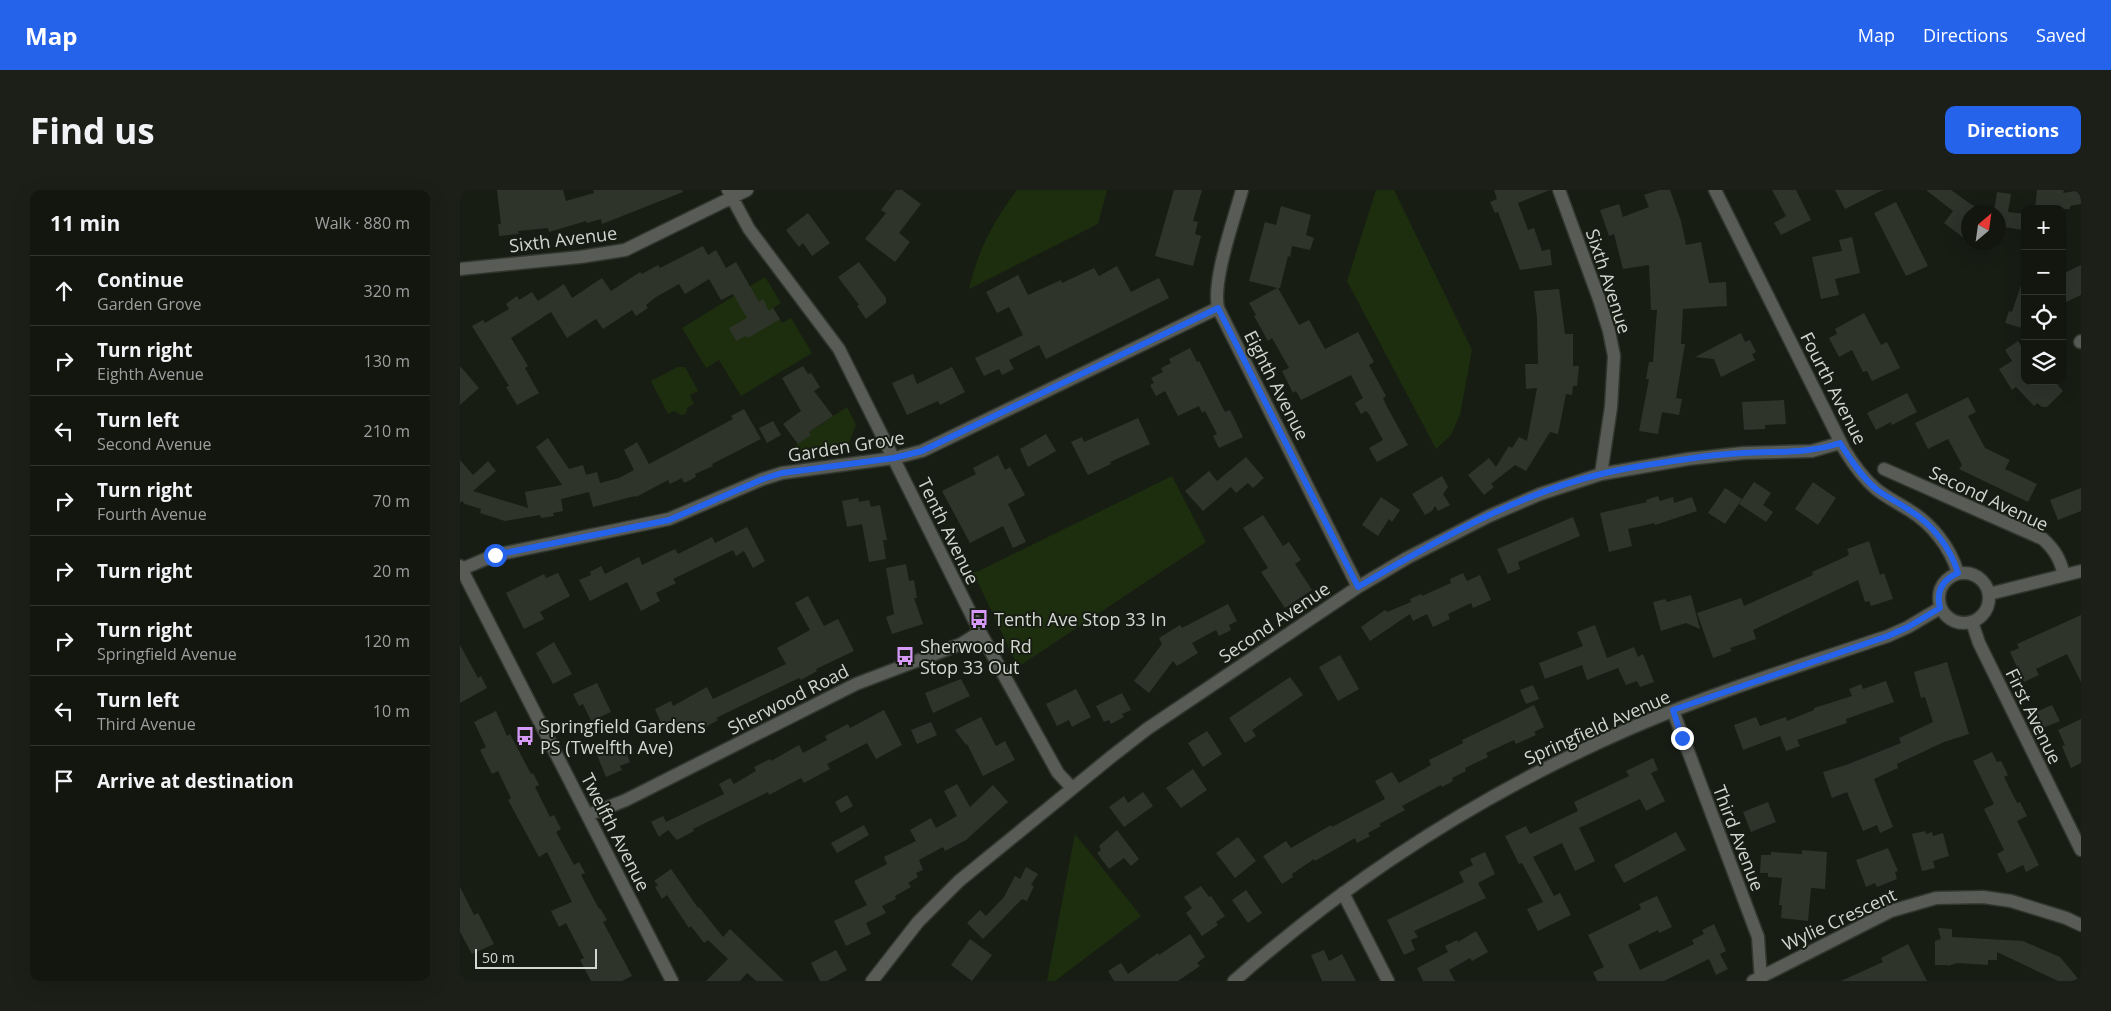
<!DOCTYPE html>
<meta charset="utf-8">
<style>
:root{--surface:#12160f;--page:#1b1f18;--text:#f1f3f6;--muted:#9c9f9e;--line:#31352f;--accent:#2563eb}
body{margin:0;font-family:"Open Sans",sans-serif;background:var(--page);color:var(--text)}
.controls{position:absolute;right:15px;top:15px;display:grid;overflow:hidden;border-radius:10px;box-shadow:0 5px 20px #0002}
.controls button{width:45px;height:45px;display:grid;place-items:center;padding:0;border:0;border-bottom:1px solid var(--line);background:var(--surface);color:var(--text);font:25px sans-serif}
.compass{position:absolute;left:1501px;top:15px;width:45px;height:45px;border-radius:50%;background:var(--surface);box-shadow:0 5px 20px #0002;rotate:29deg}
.scale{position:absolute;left:15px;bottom:12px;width:122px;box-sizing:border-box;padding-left:5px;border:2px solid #d3d7d0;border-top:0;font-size:14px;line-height:18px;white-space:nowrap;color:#d3d7d0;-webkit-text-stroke:4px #181d14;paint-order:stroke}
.stop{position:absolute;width:15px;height:15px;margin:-11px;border:4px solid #2563eb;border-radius:50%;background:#fff}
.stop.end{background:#2563eb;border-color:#fff;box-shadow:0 1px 5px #0008}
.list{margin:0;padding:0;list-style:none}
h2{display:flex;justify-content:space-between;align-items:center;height:65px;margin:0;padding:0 20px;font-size:21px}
h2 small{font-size:16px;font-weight:400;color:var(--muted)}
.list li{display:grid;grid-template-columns:32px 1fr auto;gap:15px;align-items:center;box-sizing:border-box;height:70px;padding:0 20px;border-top:1px solid var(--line)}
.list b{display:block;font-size:19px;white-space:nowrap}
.list p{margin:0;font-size:16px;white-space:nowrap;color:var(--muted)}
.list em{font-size:16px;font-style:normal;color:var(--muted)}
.icon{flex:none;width:28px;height:28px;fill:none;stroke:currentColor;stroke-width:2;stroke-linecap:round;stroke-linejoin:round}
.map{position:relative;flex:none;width:1621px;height:791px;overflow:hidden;border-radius:10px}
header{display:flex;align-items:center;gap:30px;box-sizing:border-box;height:70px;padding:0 25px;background:var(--accent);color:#fff}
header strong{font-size:24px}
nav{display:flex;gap:28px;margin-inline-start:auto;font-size:18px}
.intro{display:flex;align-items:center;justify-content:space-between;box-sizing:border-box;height:120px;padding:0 30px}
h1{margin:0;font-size:35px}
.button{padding:12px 22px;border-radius:10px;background:var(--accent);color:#fff;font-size:18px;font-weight:700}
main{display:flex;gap:30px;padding:0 30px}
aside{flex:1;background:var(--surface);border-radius:10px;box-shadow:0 5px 20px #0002}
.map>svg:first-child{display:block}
.green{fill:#1c2e0e}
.building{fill:#2e342a}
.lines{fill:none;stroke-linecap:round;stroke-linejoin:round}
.minor-casing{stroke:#32372e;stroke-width:15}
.tertiary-casing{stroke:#32372e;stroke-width:15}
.minor{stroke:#585b56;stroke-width:12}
.tertiary{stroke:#585b56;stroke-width:12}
.route{stroke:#2563eb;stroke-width:6}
.labels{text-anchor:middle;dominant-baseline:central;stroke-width:4;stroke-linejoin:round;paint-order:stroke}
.street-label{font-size:18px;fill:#d3d7d0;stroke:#181d14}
.poi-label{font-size:18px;fill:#d3d7d0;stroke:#181d14;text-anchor:start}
</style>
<header>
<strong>Map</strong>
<nav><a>Map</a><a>Directions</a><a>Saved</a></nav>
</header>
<div class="intro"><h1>Find us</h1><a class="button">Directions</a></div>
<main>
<aside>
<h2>11 min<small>Walk · 880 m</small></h2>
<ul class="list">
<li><svg class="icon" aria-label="ahead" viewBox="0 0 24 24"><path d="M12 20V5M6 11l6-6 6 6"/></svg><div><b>Continue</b><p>Garden Grove</p></div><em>320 m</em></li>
<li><svg class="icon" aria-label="right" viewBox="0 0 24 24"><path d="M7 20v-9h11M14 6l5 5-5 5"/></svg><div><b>Turn right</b><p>Eighth Avenue</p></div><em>130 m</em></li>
<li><svg class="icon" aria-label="left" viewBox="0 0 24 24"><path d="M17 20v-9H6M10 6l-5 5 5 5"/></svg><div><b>Turn left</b><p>Second Avenue</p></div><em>210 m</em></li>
<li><svg class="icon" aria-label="right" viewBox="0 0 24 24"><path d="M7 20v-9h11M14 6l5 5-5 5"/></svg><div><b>Turn right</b><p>Fourth Avenue</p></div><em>70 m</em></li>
<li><svg class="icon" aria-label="right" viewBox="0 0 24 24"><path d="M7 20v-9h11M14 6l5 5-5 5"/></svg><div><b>Turn right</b></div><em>20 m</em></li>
<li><svg class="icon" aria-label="right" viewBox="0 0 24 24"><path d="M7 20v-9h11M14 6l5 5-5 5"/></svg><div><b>Turn right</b><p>Springfield Avenue</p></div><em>120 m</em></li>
<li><svg class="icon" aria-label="left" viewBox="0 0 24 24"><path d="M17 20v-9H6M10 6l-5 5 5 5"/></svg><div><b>Turn left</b><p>Third Avenue</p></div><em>10 m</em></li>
<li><svg class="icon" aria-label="arrive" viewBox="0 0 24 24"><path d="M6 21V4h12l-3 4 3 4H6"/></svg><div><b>Arrive at destination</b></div></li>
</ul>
</aside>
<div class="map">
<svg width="1621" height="791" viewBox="0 0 1621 791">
<rect width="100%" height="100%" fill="#181d14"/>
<path class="green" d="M557,0H647L638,34L509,99C518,60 533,32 557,0Z
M916,0H934L1012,160L1000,225L991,245L976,259L887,91Z
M305,87L321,113L313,118L322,133L331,128L352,163L281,206L259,170L246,178L222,138Z
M218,177H225L238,201L230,205L234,214L227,218L226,224L221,225L214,221L208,224L191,191Z
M387,217L396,235L389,253L336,263L333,258L350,245L349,242Z
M712,286L746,352L558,477L513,382L519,381Z
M615,644L681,726L595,791H587Z"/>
<path class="building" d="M37,0H103L106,11L134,3L133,0H222L223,2L142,34L141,29L127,33L126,31L89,42L88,38L58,41L59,44L39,46L38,34H41Z
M436,0H442L461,14L439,43L450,52L435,72L405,49L426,23L421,20Z
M714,0H742L733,31L738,32L735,44L741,46L733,76L695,66Z
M1034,0H1090L1058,13L1068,40L1074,38L1082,61L1090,59L1092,75L1060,80L1038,22L1035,23L1030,12L1037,9Z
M1199,0H1210L1221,31L1226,55L1241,52L1249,93L1266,92L1267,116L1223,119L1221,154H1225L1216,208L1222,209L1219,225L1202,222L1198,244L1179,241L1189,189H1186L1189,172H1193L1197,120H1191L1189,75L1163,79L1154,44L1149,46L1140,20L1159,14L1163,27L1189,17L1184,5Z
M1312,0H1336L1351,30L1321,45L1314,33L1326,26Z
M1375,0H1423L1385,19Z
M1466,0H1491L1522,22H1508V51L1484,33L1493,21Z
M1577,0H1604L1603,3L1621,0V14L1610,16V19H1575Z
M1537,2L1551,4L1548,22L1565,24L1563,40L1538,36V22H1534Z
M1436,12L1468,76L1446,86L1414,23Z
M821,16L851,25L846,45L854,48L850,60L832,56L830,67L828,66L820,98H818L839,135L849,130L865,159L898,142L914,172L909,175L926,206L923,208L926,215L948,255L917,272L909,258L923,250L909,224L906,221L901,224L895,213L903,208L891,185L841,210L836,201L833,203L822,181L829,178L812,148L808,151L794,126L796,125L789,113L817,98L789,91L805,32L816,35Z
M348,23L370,53L352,66L343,53L339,57L326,40Z
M1392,47L1400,83L1375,89L1379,105L1361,109L1352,67L1382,61L1379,50Z
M243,56L248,65L256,60L266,78L276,72L299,112L303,109L309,121L313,118L320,129L288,148L286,146L276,151L269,138L287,128L273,104L261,110L249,89L225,104L219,94L196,107L186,115L188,118L176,126L172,120L143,139L136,129L107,148L91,122L51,148L68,176L65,178L79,203L57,215L46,197L49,196L12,136L23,130L25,133L49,119L46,114L57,106L59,110L72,102L78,111L104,94L112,108L142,88L151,101L180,82L182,84L198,75L200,78Z
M399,72L426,108V113L406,129L397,116L399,115L378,87Z
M1621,75V105L1602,114V84Z
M657,76L671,102L699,88L709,108L586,169L579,155L549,170L554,179L542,185L539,179L524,186L515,168L563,145L549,117L537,123L526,102L558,85L568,105L601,90L602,93L634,78L639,86Z
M1562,92L1565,93V139L1545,133L1549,121L1552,122Z
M1099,99L1105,144H1113V176H1119L1117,196H1113L1112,205L1106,204L1098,244L1090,242L1066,281L1055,275L1031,294L1034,297L1024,305L1008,285L1029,268L1036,277L1049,256L1052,258L1059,247L1067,251L1077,198L1066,199L1065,174H1078L1077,128L1074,101Z
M1404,123L1421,155L1427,152L1440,178L1412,191L1407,181L1403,182L1392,160L1379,167L1369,148L1377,144L1375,139Z
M1281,143L1285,152L1290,150L1296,162L1292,164L1295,170L1261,187L1254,169L1235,167Z
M1558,151L1565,162V191H1594L1603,201L1587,217H1582L1577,213L1574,216L1556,197L1552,200L1539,179L1552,171L1545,160Z
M730,158L737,172L739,171L765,222L770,220L783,247L759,258L753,246L757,244L745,221L742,223L739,216L718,226L705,201L696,206L690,195L694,193L691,188L703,182L701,178L711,173L709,169Z
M0,176L19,198L0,215Z
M343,176L348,184L351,183L360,197L354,201L373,226L349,242L351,245L338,254L323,234L341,221L322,188Z
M492,177L505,202L480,215L478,211L447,225L432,193L453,184L457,194Z
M1447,203L1457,222L1432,235L1431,232L1416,240L1407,223Z
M1508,207L1516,222L1508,226L1525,258L1550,270L1545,279L1577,294L1568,312L1499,279L1502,275L1488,249L1468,259L1455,233Z
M1324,210L1326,234L1305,235V239L1284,240L1282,212Z
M284,219L301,249L252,274L253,276L235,284L236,287L224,293L222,288L210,294L208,290L176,307L175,306L133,317L129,302L101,309L103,321L93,323L94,326L81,328L80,325L45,331L20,323L21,319L5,314L2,311L0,313V270L13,285L28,271L36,281L13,301L68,318L65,302L102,295L76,257L88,248L109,279L123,275L126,285L137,282L140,293L159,288L174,280L164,260L177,252L189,274L273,229L271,226Z
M678,228L690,254L650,272L651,274L628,285L611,252L622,247L624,252Z
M313,231L321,245L307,253L299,238Z
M586,244L596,261L568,277L560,259Z
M538,265L545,280L550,277L565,305L548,314L566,352L553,358L543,336L510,353L482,301L516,284L513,278Z
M786,267L804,288L793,298L788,293L776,303L771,297L743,321L725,301L749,281L757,291Z
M982,286L988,297L983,304L990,315L978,321L975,316L972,321L965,325L952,304Z
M1294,292L1311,303L1303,315L1313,322L1306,332L1279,314Z
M1353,292L1376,308L1358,335L1335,319Z
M1265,298L1282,309L1265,334L1248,323Z
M1621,298V321L1598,330L1590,310Z
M1198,306L1200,311L1213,307L1214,313L1232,307L1237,321L1195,335L1194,333L1168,339L1172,356L1149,362L1140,323L1187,312L1186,310Z
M921,307L940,320L932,332L929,329L918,346L902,335Z
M398,308L399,312L409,310L411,317L420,315L427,350H423L426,369L409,372L402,334L387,337L382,311Z
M803,325L823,356L829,352L841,370L835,374L852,400L825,418L801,382L808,378L783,338Z
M1113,327L1120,346L1058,372L1060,379L1048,384L1037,359Z
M287,337L305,371L293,378L284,361L276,366L273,360L213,389L216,393L196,403L200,411L181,421L167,392L130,411L119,390L131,385L130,382L141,376L145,384L179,367L182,375L215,359L218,364L252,347L255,353Z
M1409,351L1420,385L1424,383L1433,409L1411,416L1409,411L1405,412L1398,390L1293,440L1296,449L1270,458L1272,461L1253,468L1237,423L1281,408L1284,416L1353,385L1352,382L1387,366L1389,364L1387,359Z
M446,374L449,391L454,390L457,408H454L463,434L432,444L426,427L434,424L426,378Z
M98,383L110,406L80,422L84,429L64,439L46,403L84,384L86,388Z
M1003,383L1007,391L1020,385L1031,410L1013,418L1011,413L988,424L990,429L973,437L967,424L953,431L950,424L910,451L901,437L925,420L927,422L951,412L950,409L961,404L962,406L991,393L990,389Z
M1231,405L1240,439L1226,433L1201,441L1193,412L1205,409L1207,412Z
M348,406L364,436L378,429L394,461L356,479L357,481L341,490L339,488L256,528L258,530L235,543L229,531L205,542L195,519L211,511L213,516L247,497L253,509L326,474L317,458L350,440L335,413Z
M768,414L777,431L769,435L771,440L759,446L756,440L732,453L738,463L717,476L713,471L689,503L674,491L702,454L699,448L720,435L722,438Z
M1621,425V492L1607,464L1576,479L1579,485L1564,492L1550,462L1559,458L1557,454Z
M1135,435L1147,468L1174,457L1178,467L1183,464L1194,492L1180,497L1177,491L1166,495L1158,478L1127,490L1122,475L1085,489L1079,473L1123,456L1117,442Z
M94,452L112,484L93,494L76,463Z
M0,455L18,488L21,486L27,498L0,513Z
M880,465L899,499L878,511L859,477Z
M1487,472L1509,544L1484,552L1437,574L1438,578L1414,589L1433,637L1420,643L1417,635L1403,641L1387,602L1372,608L1363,582L1386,575L1441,553L1439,548L1473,532L1465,507L1461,508L1454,482Z
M830,487L843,505L792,540L796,546L785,553L769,528Z
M501,489L510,506L473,523L465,503Z
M1426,491L1434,512L1386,529L1387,533L1337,550L1340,556L1326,561L1320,546L1283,560L1274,535L1296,527L1300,536L1326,527L1327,531L1354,520V518L1392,506L1389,499L1401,494L1403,499Z
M137,493L151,522L131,531L123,514L119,516L113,504Z
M1073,495L1079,509L1066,514L1060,500Z
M616,499L631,527L612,537L609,530L597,536L586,514Z
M662,503L671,520L662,524L664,527L651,534L649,530L644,532L636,516Z
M1074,515L1084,537L1074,542L1076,545L1056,554L1054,550L1026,563L1028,567L1005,578L1006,581L992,588L993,591L982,597L981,595L942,616L945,620L919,634L921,636L908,643L910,646L897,653L895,648L855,671L854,669L832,684L833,687L822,694L803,666L826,651L831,658L871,635L872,637L925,609L915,591L932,582L939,593L971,575L969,570L1003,553L1002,550Z
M1592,515L1600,531L1583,538L1576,522Z
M424,520L442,555L416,569L407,553L367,574L370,579L344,593L341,588L309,605L308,602L233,639L234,641L217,650L208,640L199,647L191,632L203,626L206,632L264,604L259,594L270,588L274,594L296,581L294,577L310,569L311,571L339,555L343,563L367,550L365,546L388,534L390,538Z
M36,521L47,546L50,544L71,584L73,583L79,595L75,597L90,627L94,625L101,639L96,642L114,675L119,672L125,683L121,685L139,719L140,718L147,730L143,732L172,786L162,791H131L120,770L124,768L106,733L99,737L91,721L112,712L87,662L79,667L48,610L51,608L38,581L32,584L20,560L26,557L14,532Z
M521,527L536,556L545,551L555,570L523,586L507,554L506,555L495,540Z
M1621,529V573L1611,578L1602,556L1605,555L1598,540Z
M471,532L477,545L457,554L451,540Z
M747,541L762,564L743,577L728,553Z
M161,550L170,572L160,576L162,580L146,587L135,560Z
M1532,562L1537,572L1541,571L1548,585L1544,587L1557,613L1560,612L1567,626L1557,631L1579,675L1566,682L1563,675L1547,683L1537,664L1544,660L1524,619L1534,614L1513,571Z
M1193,568L1198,580L1191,583L1205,611L1186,621L1180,609L1119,638L1135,671L1115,681L1102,653L1073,667L1094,706L1100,703L1111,725L1078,741L1067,719L1083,712L1062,673L1059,674L1045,646L1066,636L1070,644L1118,621L1114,612L1169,586L1166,581Z
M733,579L747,600L721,618L706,598Z
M497,594L510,617L533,595L548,612L506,650L485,661L483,657L459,670L463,680L456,683L458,687L448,693L451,697L435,706L436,709L422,716L426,723L406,733L411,744L386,756L374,731L407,715L394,691L427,674L424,667L456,651L450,640L471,628L476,638L497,626L484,601Z
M683,602L693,616L664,637L649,617L664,606L668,613Z
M387,605L393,616L381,623L375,612Z
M1308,612L1316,632L1291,642L1283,622Z
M404,635L409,645L377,663L371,653Z
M657,640L679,669L671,676L664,668L649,679L637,663L641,660L639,656Z
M1465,641L1466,644L1472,642L1473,646L1483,643L1489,666L1473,671L1475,678L1462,681L1452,644Z
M1216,642L1226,660L1164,693L1154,675Z
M778,647L796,671L775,688L756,663Z
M1428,658L1438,681L1435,682L1437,689L1417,697L1415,693L1406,697L1396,670Z
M1342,660L1367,662L1365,699L1351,698L1348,731L1321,728L1322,715H1319L1322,688L1308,687V683H1300L1301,665H1311V662L1342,664Z
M1025,662L1035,684L1018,693L1026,708L954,741L958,747L951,750L955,760L944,765L927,730L1004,692L999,682L1013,675L1010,669Z
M566,677L578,684L571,695L574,696L567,711L562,709L523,749L507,733L520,720L526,726L544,707L555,686L560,689Z
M211,679L238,718L239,717L263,747L270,739L324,791H296L287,783L280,791H246L268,769L248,750L244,753L231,736L229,738L207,705L202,709L195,697L198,695L194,691Z
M741,696L749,707L751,706L765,726L756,732L758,735L742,746L726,723L732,718L724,707Z
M0,697L14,725L18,723L34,754L12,764L0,742Z
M786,700L802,723L788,733L772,710Z
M1197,706L1212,737L1199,743L1198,740L1168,755L1180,780L1234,754L1232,750L1244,744L1242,740L1254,734L1266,761L1260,764L1268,779L1256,785L1249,769L1204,791H1137L1133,782L1144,777L1128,745L1181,719L1179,714Z
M1478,738L1492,739V747L1563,751L1600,767L1620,791H1598L1537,762V770H1528V775L1497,773L1488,776V775H1475V751L1481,749Z
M1016,741L1028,762L1012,771L1010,768L989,780L995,791H963L957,778L988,762L985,756L997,750L998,752Z
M730,744L745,767L737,773L740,776L718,791H654L648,781L661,773L668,784L698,763L699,765Z
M510,749L532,765L512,791L491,775Z
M1448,754L1467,791H1381L1423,772L1421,768Z
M376,760L387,780L367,791H360L351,773Z
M864,760L869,771L882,764L896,791H862L851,765Z"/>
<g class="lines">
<g class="minor-casing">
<path id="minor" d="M268,0L289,39L379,159L520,442L598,583L612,598
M782,0C774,30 752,90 758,118L898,397
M1099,0L1139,109L1149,141L1154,166L1151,217L1141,284
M1255,0L1384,259C1393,274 1403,288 1416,299C1426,307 1438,313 1449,320C1472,334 1490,357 1498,383
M0,79L120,67L165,60L287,0
M1620,152L1621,151
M1424,279L1583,349C1595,360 1600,369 1604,385
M0,376L212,791
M2,379L35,365L209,329L303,289L322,283L434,268L462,261L758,118
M1512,432L1519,453L1621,660
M1213,521L1298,747L1301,791
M128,625L166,610L396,494L501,454L520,442
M883,703L928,791
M412,791L458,732L499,691L651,567L687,539L898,397L947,368L1029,326L1080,304L1141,284L1228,269L1283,263L1352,261L1380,253
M1293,791L1431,721L1476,708L1523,707L1551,711L1606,728L1621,735"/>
</g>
<g class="tertiary-casing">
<path id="tertiary" d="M1479 408a25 25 0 1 1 50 0a25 25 0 1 1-50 0Z
M1529,404L1621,381
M774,791C892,687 1026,601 1171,538C1255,502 1342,475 1428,446L1448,437L1480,418"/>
</g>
<use href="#minor" class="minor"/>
<use href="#tertiary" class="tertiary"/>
</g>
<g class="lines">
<path class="route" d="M35,365L209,330L303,289L322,283L434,268L462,261L758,118L898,397C974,352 1055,305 1141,284C1169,277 1198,273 1227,269C1245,266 1264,264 1283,263C1316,261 1348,264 1380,253C1390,269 1401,286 1416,299C1426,307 1438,312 1449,320C1472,334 1490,357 1498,383C1482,390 1476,402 1480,418L1448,437L1428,446L1213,520L1222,548"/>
</g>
<defs>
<g id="bus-bare" transform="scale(1.5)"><path d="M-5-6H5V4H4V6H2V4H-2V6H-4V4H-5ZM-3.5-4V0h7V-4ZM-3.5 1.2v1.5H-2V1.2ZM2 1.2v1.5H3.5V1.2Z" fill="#d89af8" stroke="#181d14" stroke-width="2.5" paint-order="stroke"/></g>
</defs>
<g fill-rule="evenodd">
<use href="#bus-bare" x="519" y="429"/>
<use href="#bus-bare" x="445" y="466"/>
<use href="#bus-bare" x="65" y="546"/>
</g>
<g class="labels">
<g class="street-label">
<text transform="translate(103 49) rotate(-7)">Sixth Avenue</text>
<text transform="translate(1149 91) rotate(72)">Sixth Avenue</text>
<text transform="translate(817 195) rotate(63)">Eighth Avenue</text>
<text transform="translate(1374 198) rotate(63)">Fourth Avenue</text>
<text transform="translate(386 256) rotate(-9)">Garden Grove</text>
<text transform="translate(1529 308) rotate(25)">Second Avenue</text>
<text transform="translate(489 341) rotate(64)">Tenth Avenue</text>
<text transform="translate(814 432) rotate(-34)">Second Avenue</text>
<text transform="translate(328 509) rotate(-27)">Sherwood Road</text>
<text transform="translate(1574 526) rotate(64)">First Avenue</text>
<text transform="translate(1137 537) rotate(-24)">Springfield Avenue</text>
<text transform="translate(156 642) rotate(63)">Twelfth Avenue</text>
<text transform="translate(1279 648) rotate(69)">Third Avenue</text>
<text transform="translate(1379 729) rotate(-25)">Wylie Crescent</text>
</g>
<g class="poi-label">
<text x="534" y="429">Tenth Ave Stop 33 In</text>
<text x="460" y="456">Sherwood Rd<tspan x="460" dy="21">Stop 33 Out</tspan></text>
<text x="80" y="536">Springfield Gardens<tspan x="80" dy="21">PS (Twelfth Ave)</tspan></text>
</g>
</g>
</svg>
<div class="controls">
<button>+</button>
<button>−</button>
<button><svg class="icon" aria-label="locate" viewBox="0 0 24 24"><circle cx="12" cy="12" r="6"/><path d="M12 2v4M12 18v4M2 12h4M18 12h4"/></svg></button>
<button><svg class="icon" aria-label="layers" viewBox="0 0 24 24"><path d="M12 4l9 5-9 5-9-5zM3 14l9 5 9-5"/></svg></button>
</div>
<svg class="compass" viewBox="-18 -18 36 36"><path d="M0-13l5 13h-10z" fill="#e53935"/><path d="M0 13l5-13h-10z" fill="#9c9f9e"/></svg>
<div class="scale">50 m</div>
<div class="stop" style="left:35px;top:365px"></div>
<div class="stop end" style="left:1222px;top:548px"></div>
</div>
</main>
